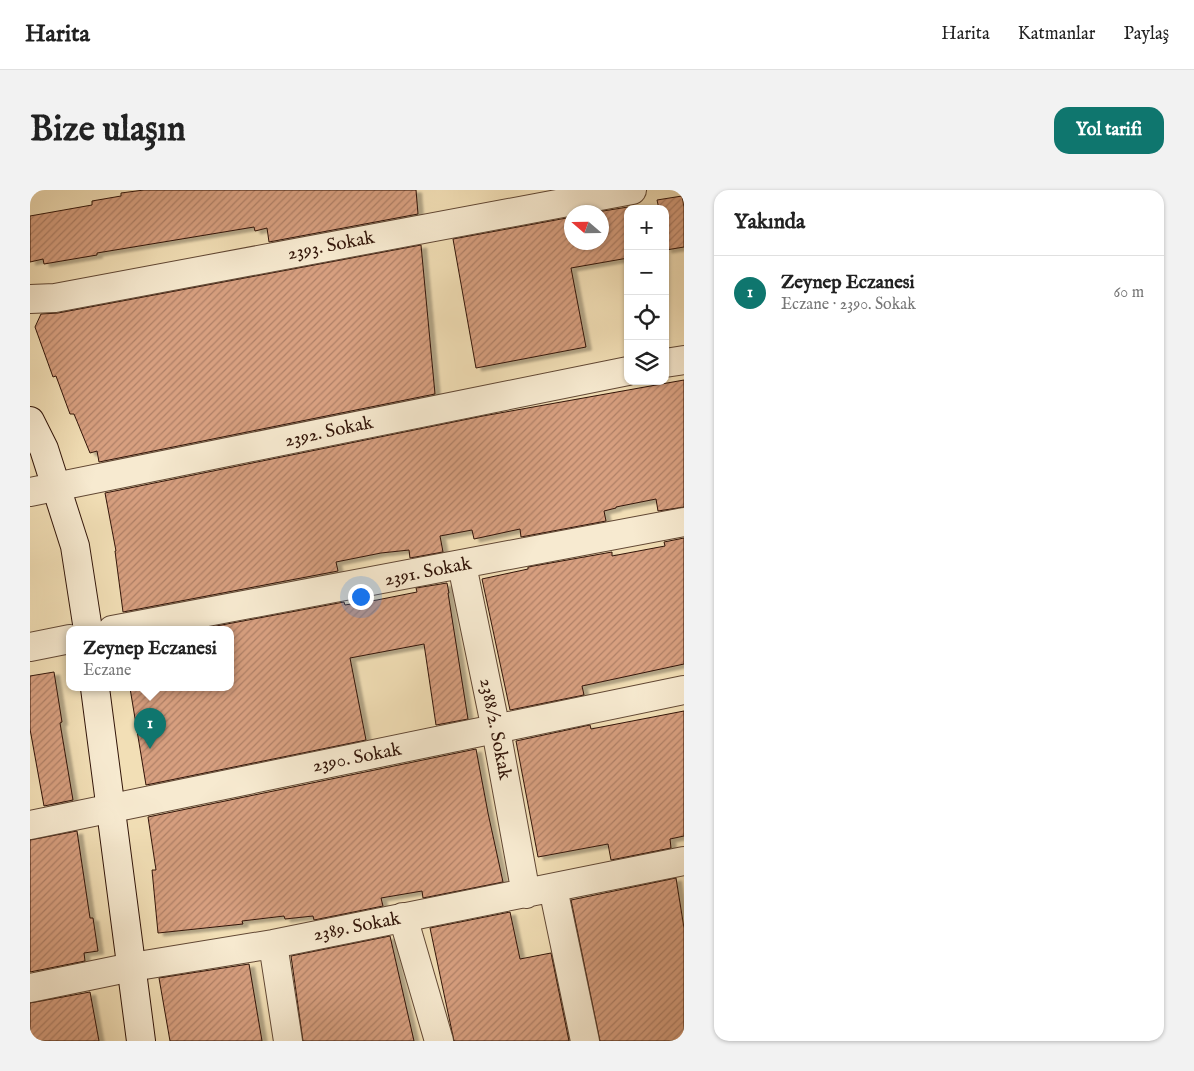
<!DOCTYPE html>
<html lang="tr">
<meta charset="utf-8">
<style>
:root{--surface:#fff;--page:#f2f2f2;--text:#222;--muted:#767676;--line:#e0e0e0;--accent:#0f766e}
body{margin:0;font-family:"IM FELL English",serif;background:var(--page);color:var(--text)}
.controls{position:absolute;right:15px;top:15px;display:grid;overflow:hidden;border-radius:10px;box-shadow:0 1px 4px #0004}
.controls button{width:45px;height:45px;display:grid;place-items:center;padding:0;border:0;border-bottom:1px solid var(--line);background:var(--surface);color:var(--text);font:25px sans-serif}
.compass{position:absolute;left:534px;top:15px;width:45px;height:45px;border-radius:50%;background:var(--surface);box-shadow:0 1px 4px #0004;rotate:290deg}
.you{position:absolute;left:330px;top:406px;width:18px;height:18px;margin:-12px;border:4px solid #fff;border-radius:50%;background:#1a73e8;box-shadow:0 0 0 8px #1a73e833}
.badge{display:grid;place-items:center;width:32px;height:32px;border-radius:50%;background:var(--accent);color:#fff;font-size:16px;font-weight:700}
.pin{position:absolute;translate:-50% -41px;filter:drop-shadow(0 1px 2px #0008)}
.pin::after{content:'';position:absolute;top:26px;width:18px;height:15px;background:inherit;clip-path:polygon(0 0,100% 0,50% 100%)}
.popup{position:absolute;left:36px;top:436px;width:168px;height:65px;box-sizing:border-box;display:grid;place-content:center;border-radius:10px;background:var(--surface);filter:drop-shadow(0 1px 4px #0005);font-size:16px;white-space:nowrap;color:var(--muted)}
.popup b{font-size:19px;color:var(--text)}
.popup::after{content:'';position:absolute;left:50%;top:100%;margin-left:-10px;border:10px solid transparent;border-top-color:var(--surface)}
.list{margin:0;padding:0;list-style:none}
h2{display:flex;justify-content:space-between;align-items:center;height:65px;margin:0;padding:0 20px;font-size:21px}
h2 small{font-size:16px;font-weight:400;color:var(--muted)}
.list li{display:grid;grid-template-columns:32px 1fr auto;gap:15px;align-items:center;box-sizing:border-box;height:75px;padding:0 20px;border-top:1px solid var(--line)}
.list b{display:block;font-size:19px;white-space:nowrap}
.list p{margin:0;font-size:16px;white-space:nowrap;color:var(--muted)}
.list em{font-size:16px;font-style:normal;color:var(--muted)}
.icon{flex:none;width:28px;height:28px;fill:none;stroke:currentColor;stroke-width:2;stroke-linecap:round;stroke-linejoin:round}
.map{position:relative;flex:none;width:654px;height:851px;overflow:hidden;border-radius:15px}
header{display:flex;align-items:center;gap:30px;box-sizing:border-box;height:70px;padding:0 25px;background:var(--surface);border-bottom:1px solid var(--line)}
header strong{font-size:24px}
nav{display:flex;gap:28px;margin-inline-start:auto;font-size:18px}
.intro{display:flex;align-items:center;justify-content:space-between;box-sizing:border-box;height:120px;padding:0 30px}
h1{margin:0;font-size:35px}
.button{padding:12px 22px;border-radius:15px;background:var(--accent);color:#fff;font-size:18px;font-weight:700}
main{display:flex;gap:30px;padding:0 30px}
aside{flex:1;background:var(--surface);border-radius:15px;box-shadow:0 1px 4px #0004}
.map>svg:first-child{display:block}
.building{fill:url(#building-hatch);stroke:#311408;filter:url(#shadow)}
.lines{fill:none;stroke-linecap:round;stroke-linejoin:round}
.minor-casing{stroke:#614734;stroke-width:30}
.secondary-casing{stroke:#311408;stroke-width:30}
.minor{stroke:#f7ead0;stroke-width:28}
.secondary{stroke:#f7ead0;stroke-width:28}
.labels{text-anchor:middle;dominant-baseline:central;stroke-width:4.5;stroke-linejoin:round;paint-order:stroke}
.street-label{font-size:19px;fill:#311408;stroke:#f7ead0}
</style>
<header>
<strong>Harita</strong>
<nav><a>Harita</a><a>Katmanlar</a><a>Paylaş</a></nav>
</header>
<div class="intro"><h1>Bize ulaşın</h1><a class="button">Yol tarifi</a></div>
<main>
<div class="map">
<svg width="654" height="851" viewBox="0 0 654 851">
<defs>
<pattern id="building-hatch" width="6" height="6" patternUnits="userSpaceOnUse" patternTransform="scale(1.25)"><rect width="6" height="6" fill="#d79f7f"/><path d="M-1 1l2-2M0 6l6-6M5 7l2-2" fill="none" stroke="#af8066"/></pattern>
<filter id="shadow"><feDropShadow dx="5.5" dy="3" stdDeviation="1" flood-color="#0004"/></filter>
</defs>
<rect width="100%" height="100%" fill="#f2dfb6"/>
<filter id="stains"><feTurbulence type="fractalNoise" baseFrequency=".004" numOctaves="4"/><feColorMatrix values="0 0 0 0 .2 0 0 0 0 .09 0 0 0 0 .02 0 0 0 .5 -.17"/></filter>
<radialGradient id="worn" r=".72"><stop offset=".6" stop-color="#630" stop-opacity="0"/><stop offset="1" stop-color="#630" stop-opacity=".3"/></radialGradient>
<path class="building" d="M114,0H386L388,24L239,52L237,38L225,41L224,37L67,63V65L14,74L13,69L0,72V26L62,15V11L91,6V3Z
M652,6L654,17V57L636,60L635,19H629L627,10Z
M598,17V68L541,78L556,157L446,178L423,49L542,27V52H572V22H567Z
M391,55L405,204L69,272L67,261L60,263L44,224H40L26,186L23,187L5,137L11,124L28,123Z
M654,190V317L628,321L626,309L586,317V318L574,321L576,331L491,347L490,339L444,349L442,340L410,346L413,362L380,368L379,360L351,363L306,372L308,381L93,422L85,361H86L75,303L453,226Z
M654,348V474L552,496L554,505L480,520L452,389L498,379V377L582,362V366L635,356L634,352Z
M417,393L419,403H418L438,529L406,535L394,454L320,468L336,550L116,595L100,498H200V440H165L314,412L315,415L347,410L387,402L386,398Z
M24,482L32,532L30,533L43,610L14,616L0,539V486Z
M654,521V646L640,649L641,658L581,670L578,654L508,667L486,551L560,535L561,539Z
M446,559L458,623L473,692L393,708L392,701L351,708L353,716L284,730L283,726L255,729L254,726L212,731L213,734L128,743L122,680H126L118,627Z
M47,641L60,728H63L68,761L54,763L55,771L0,782V650Z
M646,688L654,738V849L642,851H570L541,710Z
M480,722L490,769L521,763L539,851H424L400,738Z
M360,746L384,851H273L261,766Z
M219,774L232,851H140L129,788Z
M60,802L69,851H0V813Z"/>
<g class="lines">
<g class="minor-casing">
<path id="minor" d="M0,109L25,108L602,0
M635,173L654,170
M0,302L598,181
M432,375L466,540L496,704
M82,440L654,332
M0,457L40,449
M0,635L654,500
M523,698L555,851
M373,727L409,851
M243,754L258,851
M0,798L102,777L243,754L654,671"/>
</g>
<g class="secondary-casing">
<path id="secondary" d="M0,231L14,259L45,356L58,440
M65,498L111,851"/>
</g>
<use href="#minor" class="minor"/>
<use href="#secondary" class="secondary"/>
</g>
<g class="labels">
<g class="street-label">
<text transform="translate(301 56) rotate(-11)">2393. Sokak</text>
<text transform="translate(299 242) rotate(-12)">2392. Sokak</text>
<text transform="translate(398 382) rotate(-11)">2391. Sokak</text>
<text transform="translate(465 539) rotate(79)">2388/2. Sokak</text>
<text transform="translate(327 568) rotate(-11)">2390. Sokak</text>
<text transform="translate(327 737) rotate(-11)">2389. Sokak</text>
</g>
</g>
<rect width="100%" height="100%" filter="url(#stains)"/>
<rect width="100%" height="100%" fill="url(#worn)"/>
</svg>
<div class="controls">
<button>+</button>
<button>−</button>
<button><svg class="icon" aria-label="locate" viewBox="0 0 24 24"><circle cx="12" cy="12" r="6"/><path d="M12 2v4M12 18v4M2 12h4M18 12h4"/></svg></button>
<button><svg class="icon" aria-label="layers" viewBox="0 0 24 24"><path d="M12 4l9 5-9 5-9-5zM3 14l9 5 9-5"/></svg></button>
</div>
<svg class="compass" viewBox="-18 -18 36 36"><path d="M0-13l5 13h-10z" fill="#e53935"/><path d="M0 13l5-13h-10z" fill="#767676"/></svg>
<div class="you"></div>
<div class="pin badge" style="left:120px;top:559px">1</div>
<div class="popup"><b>Zeynep Eczanesi</b>Eczane</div>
</div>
<aside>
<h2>Yakında<small></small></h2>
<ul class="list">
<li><span class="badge">1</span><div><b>Zeynep Eczanesi</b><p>Eczane · 2390. Sokak</p></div><em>60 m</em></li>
</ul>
</aside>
</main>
